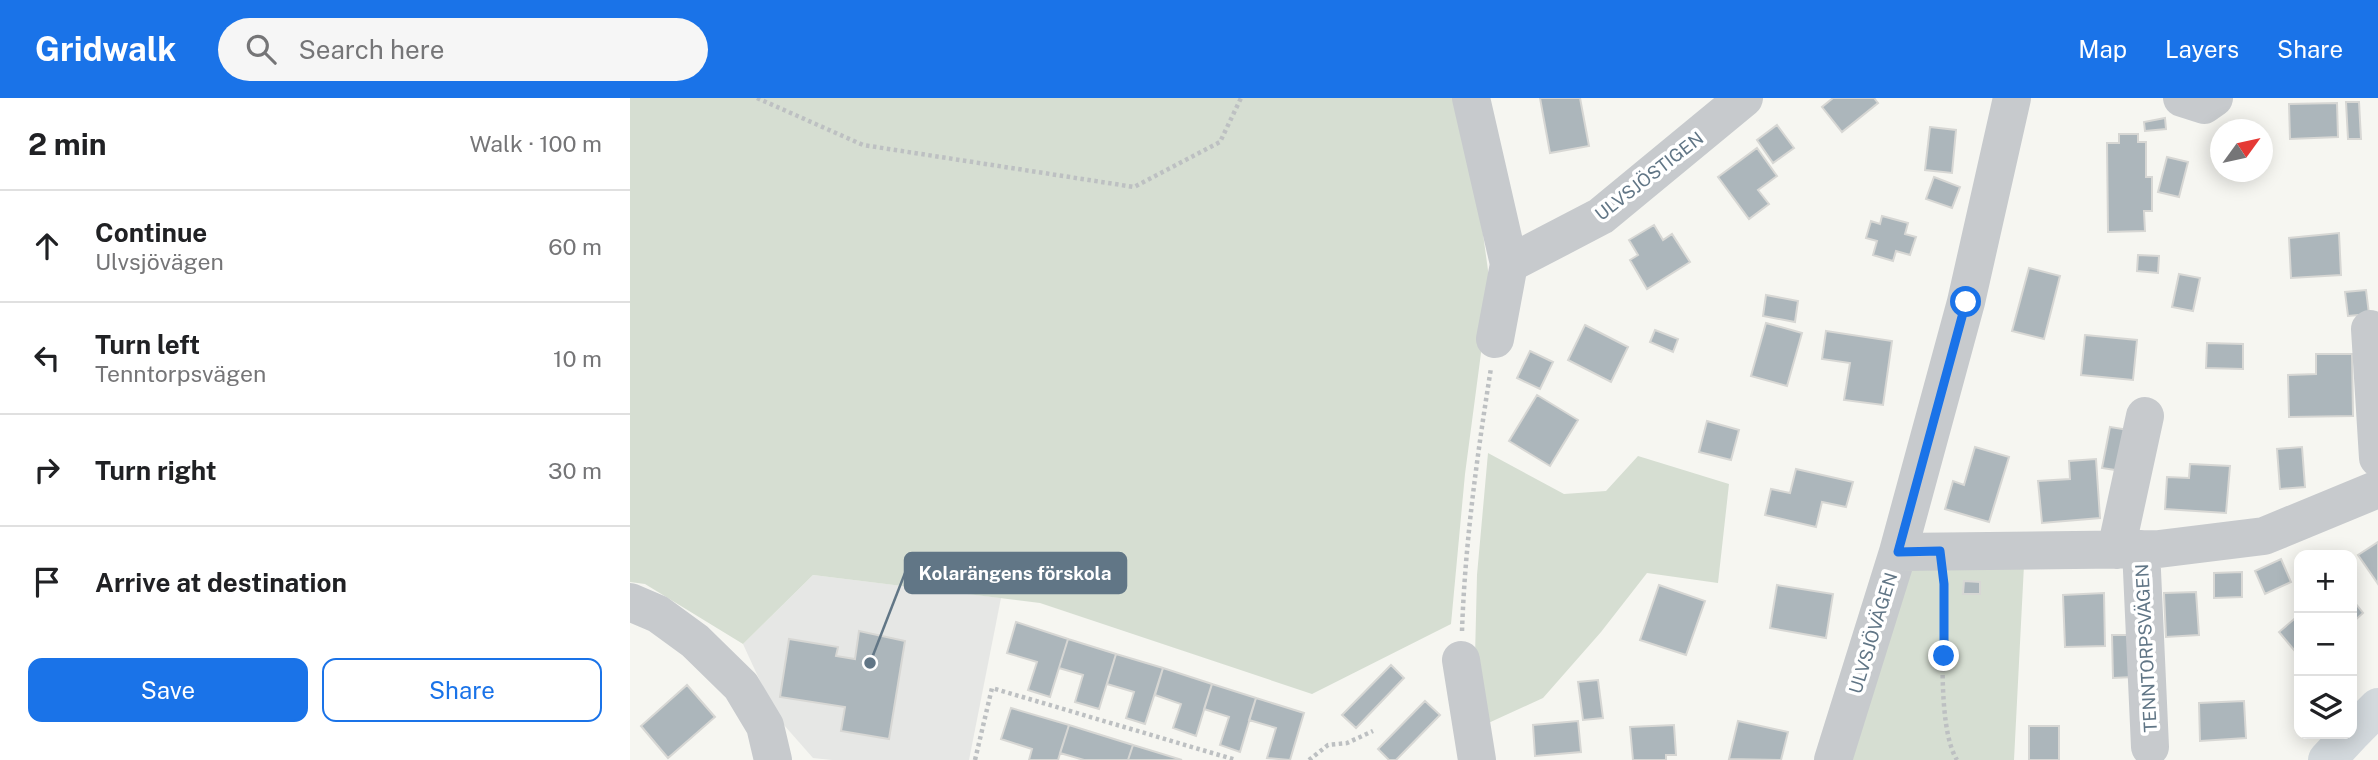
<!DOCTYPE html>
<meta charset="utf-8">
<style>
:root{--surface:#fff;--page:#f6f6f6;--text:#202124;--muted:#757577;--line:#e0e0e0;--accent:#1a73e8}
body{margin:0;font-family:"Public Sans",sans-serif;background:var(--page);color:var(--text)}
.controls{position:absolute;right:21px;bottom:21px;display:grid;overflow:hidden;border-radius:14px;box-shadow:0 4px 18px #0003}
.controls button{width:63px;height:63px;display:grid;place-items:center;padding:0;border:0;border-bottom:2px solid var(--line);background:var(--surface);color:var(--text);font:35px sans-serif}
.compass{position:absolute;left:1580px;top:21px;width:63px;height:63px;border-radius:50%;background:var(--surface);box-shadow:0 4px 18px #0003;rotate:57deg}
.stop{position:absolute;width:21px;height:21px;margin:-16px;border:5px solid #1a73e8;border-radius:50%;background:#fff}
.stop.end{background:#1a73e8;border-color:#fff;box-shadow:0 2px 7px #0008}
.list{margin:0;padding:0;list-style:none}
h2{display:flex;justify-content:space-between;align-items:center;height:91px;margin:0;padding:0 28px;font-size:30px}
h2 small{font-size:23px;font-weight:400;color:var(--muted)}
.list li{display:grid;grid-template-columns:46px 1fr auto;gap:21px;align-items:center;box-sizing:border-box;height:112px;padding:0 28px;border-top:2px solid var(--line)}
.list b{display:block;font-size:26px;white-space:nowrap}
.list p{margin:0;font-size:23px;white-space:nowrap;color:var(--muted)}
.list em{font-size:23px;font-style:normal;color:var(--muted)}
.actions{display:flex;gap:14px;padding:21px 28px}
.actions a{flex:1;padding:16px 0;border:2px solid var(--accent);border-radius:14px;text-align:center;font-size:24px;color:var(--accent)}
.actions .main{background:var(--accent);color:#fff}
.icon{flex:none;width:38px;height:38px;fill:none;stroke:currentColor;stroke-width:2;stroke-linecap:round;stroke-linejoin:round}
.map{position:relative;flex:none;width:1748px;height:662px;overflow:hidden}
header{display:flex;align-items:center;gap:42px;box-sizing:border-box;height:98px;padding:0 35px;background:var(--accent);color:#fff}
header strong{font-size:33px}
nav{display:flex;gap:38px;margin-inline-start:auto;font-size:24px}
.search{width:490px;height:63px;background:var(--page);display:flex;align-items:center;gap:18px;box-sizing:border-box;padding:0 24px;border-radius:38px;color:var(--muted);font-size:26px}
main{display:flex}
aside{flex:1;background:var(--surface)}
.map>svg:first-child{display:block}
.built{fill:#e6e7e5}
.green{fill:#d6ded2}
.building{fill:#acb6bb;stroke:#d7d7d4;stroke-width:2}
.lines{fill:none;stroke-linecap:round;stroke-linejoin:round}
.path{stroke:#bdc0c2;stroke-width:4.5;stroke-dasharray:3.5 3.5;stroke-linecap:butt}
.minor{stroke:#c7cacd;stroke-width:38}
.major{stroke:#d3d9dd;stroke-width:38}
.route{stroke:#1a73e8;stroke-width:9}
.labels{text-anchor:middle;dominant-baseline:central;stroke-width:7;stroke-linejoin:round;paint-order:stroke}
.street-label{font-size:18px;fill:#617686;stroke:#fff}
.leader{fill:none;stroke:#617686;stroke-width:2.5}
.callout-dot{fill:#617686;stroke:#fff;stroke-width:2.5}
.callout{fill:#617686;stroke:#617686;stroke-width:2.5}
.callout-label{font-size:19px;text-anchor:middle;font-weight:bold;fill:#fff}
</style>
<header>
<strong>Gridwalk</strong>
<div class="search"><svg class="icon" aria-label="search" viewBox="0 0 24 24"><circle cx="10" cy="10" r="6"/><path d="M15 15l6 6"/></svg>Search here</div>
<nav><a>Map</a><a>Layers</a><a>Share</a></nav>
</header>
<main>
<aside>
<h2>2 min<small>Walk · 100 m</small></h2>
<ul class="list">
<li><svg class="icon" aria-label="ahead" viewBox="0 0 24 24"><path d="M12 20V5M6 11l6-6 6 6"/></svg><div><b>Continue</b><p>Ulvsjövägen</p></div><em>60 m</em></li>
<li><svg class="icon" aria-label="left" viewBox="0 0 24 24"><path d="M17 20v-9H6M10 6l-5 5 5 5"/></svg><div><b>Turn left</b><p>Tenntorpsvägen</p></div><em>10 m</em></li>
<li><svg class="icon" aria-label="right" viewBox="0 0 24 24"><path d="M7 20v-9h11M14 6l5 5-5 5"/></svg><div><b>Turn right</b></div><em>30 m</em></li>
<li><svg class="icon" aria-label="arrive" viewBox="0 0 24 24"><path d="M6 21V4h12l-3 4 3 4H6"/></svg><div><b>Arrive at destination</b></div></li>
</ul>
<div class="actions"><a class="main">Save</a><a>Share</a></div>
</aside>
<div class="map">
<svg width="1748" height="662" viewBox="0 0 1748 662">
<rect width="100%" height="100%" fill="#f6f6f1"/>
<path class="built" d="M183,477L371,500L339,662H202L183,660L146,618L113,546Z"/>
<path class="green" d="M0,0H824L851,121L860,187L835,376L821,526L682,596L410,505L183,477L113,546L15,486L0,484Z
M858,355L934,396L976,393L1008,358L1099,386L1088,485L1017,475L971,534L913,600L854,627L845,559L847,477Z
M1394,467L1384,662H1217L1273,472Z"/>
<path class="building" d="M910,0H950L959,48L920,55Z
M1203,0H1244L1248,5L1212,34L1192,9Z
M1716,4H1729L1731,41H1718Z
M1707,5L1708,39L1660,41L1659,6Z
M1535,20L1536,31L1515,33L1514,24Z
M1147,27L1164,50L1143,65L1127,42Z
M1300,29L1326,32L1322,75L1295,72Z
M1489,36H1508V44H1516V79H1522V113H1514L1515,133L1478,134L1477,45H1489Z
M1127,50L1147,78L1128,92L1139,106L1119,121L1088,79Z
M1537,59L1558,64L1549,99L1528,94Z
M1304,79L1330,89L1322,110L1296,101Z
M1252,118L1278,125L1275,136L1286,139L1280,157L1266,153L1263,163L1243,157L1247,143L1236,140L1241,123L1250,126Z
M1024,127L1033,142L1042,136L1060,164L1017,191L1000,162L1008,157L999,142Z
M1709,135L1711,177L1661,180L1659,140Z
M1508,157L1529,158L1528,175L1507,173Z
M1399,170L1430,178L1414,241L1382,233Z
M1549,176L1570,180L1563,213L1542,209Z
M1736,192L1739,216L1718,218L1715,194Z
M1136,197L1168,203L1165,224L1133,218Z
M1136,225L1172,235L1157,288L1121,278Z
M955,227L998,249L981,284L938,262Z
M1025,232L1048,241L1043,254L1020,244Z
M1196,233L1262,243L1253,307L1214,302L1220,265L1192,261Z
M1455,237L1507,242L1503,282L1451,277Z
M1577,245L1613,246V271L1576,270Z
M900,253L923,264L910,291L887,280Z
M1686,256H1722L1723,318L1659,319L1658,277L1686,276Z
M907,297L948,322L920,368L879,343Z
M1077,323L1109,332L1101,362L1069,354Z
M1480,329L1499,332L1492,373L1472,370Z
M1345,349L1379,359L1359,424L1315,411L1323,383L1334,387Z
M1672,349L1675,389L1650,391L1647,351Z
M1466,361L1470,420L1412,425L1408,383L1440,381L1439,363Z
M1560,366L1600,368L1596,415L1535,411L1537,379L1559,380Z
M1166,371L1223,384L1216,409L1192,404L1186,429L1135,417L1141,391L1160,395Z
M1748,444V486L1728,457Z
M1651,461L1661,484L1635,496L1625,473Z
M1612,474V499L1584,500V475Z
M1334,483L1350,484V496H1333Z
M1029,487L1075,503L1056,557L1010,542Z
M1147,487L1203,496L1196,540L1140,530Z
M1566,494L1569,537L1536,539L1534,495Z
M1474,495L1475,548L1435,549L1433,497Z
M1722,501L1733,515L1722,525Z
M1669,517V558L1649,534Z
M386,524L438,541L420,599L398,592L407,564L377,555Z
M229,533L275,543L259,641L211,633L215,609L150,599L159,541L208,549L206,558L225,561Z
M1482,537H1502L1503,579L1483,580Z
M438,541L486,556L469,611L445,604L453,577L429,570Z
M486,556L533,570L515,626L496,620L504,594L477,586Z
M761,567L774,580L726,630L712,617Z
M533,570L582,586L566,638L543,630L551,606L525,597Z
M968,582L973,620L953,622L948,584Z
M582,586L626,600L610,654L590,647L599,619L574,611Z
M57,587L85,619L38,660L11,628Z
M626,600L674,615L660,662L637,660L646,630L619,622Z
M795,603L810,617L766,662H759L748,651Z
M1614,603L1616,640L1570,643L1569,605Z
M381,610L439,627L428,662H399L402,651L371,641Z
M948,623L951,654L905,658L903,627Z
M1108,623L1158,634L1151,662L1099,661Z
M439,627L503,647L498,662H454L430,655Z
M1044,627L1046,657H1036V662H1003L1000,629Z
M1399,628H1429V662H1399Z
M503,647L552,662H498Z"/>
<g class="lines">
<path class="path" d="M127,0L233,47L504,89L590,44L611,0
M1314,486C1314,529 1306,628 1327,662
M832,533C835,445 847,358 861,270
M345,662L362,590L606,662
M679,662L698,647L717,645L743,633"/>
<path class="minor" d="M841,0L879,166L971,118L1114,0
M1552,0L1574,7L1584,0
M1740,231L1748,360
M865,241L879,166
M1511,451L1520,649
M1486,452L1515,318
M1268,454L1529,451L1634,438L1748,391
M0,504L28,516L65,543L111,588L135,628L143,662
M831,562L847,662
M1203,662L1268,454L1336,204L1382,0"/>
<path class="major" d="M1722,635L1748,609
M1697,662L1721,636"/>
</g>
<g class="lines">
<path class="route" d="M1314,558V486L1310,453L1268,454L1336,204"/>
</g>
<g class="labels">
<g class="street-label">
<text transform="translate(1019 78) rotate(-38)">ULVSJÖSTIGEN</text>
<text transform="translate(1243 535) rotate(-73)">ULVSJÖVÄGEN</text>
<text transform="translate(1516 550) rotate(-93)">TENNTORPSVÄGEN</text>
</g>
</g>
<path class="leader" d="M240 565L275 475"/>
<circle class="callout-dot" cx="240" cy="565" r="7"/>
<rect class="callout" x="275" y="455" width="221" height="40" rx="7"/>
<g class="callout-label">
<text x="385" y="482">Kolarängens förskola</text>
</g>
</svg>
<div class="controls">
<button>+</button>
<button>−</button>
<button><svg class="icon" aria-label="layers" viewBox="0 0 24 24"><path d="M12 4l9 5-9 5-9-5zM3 14l9 5 9-5"/></svg></button>
</div>
<svg class="compass" viewBox="-18 -18 36 36"><path d="M0-13l5 13h-10z" fill="#e53935"/><path d="M0 13l5-13h-10z" fill="#757577"/></svg>
<div class="stop" style="left:1336px;top:204px"></div>
<div class="stop end" style="left:1314px;top:558px"></div>
</div>
</main>
